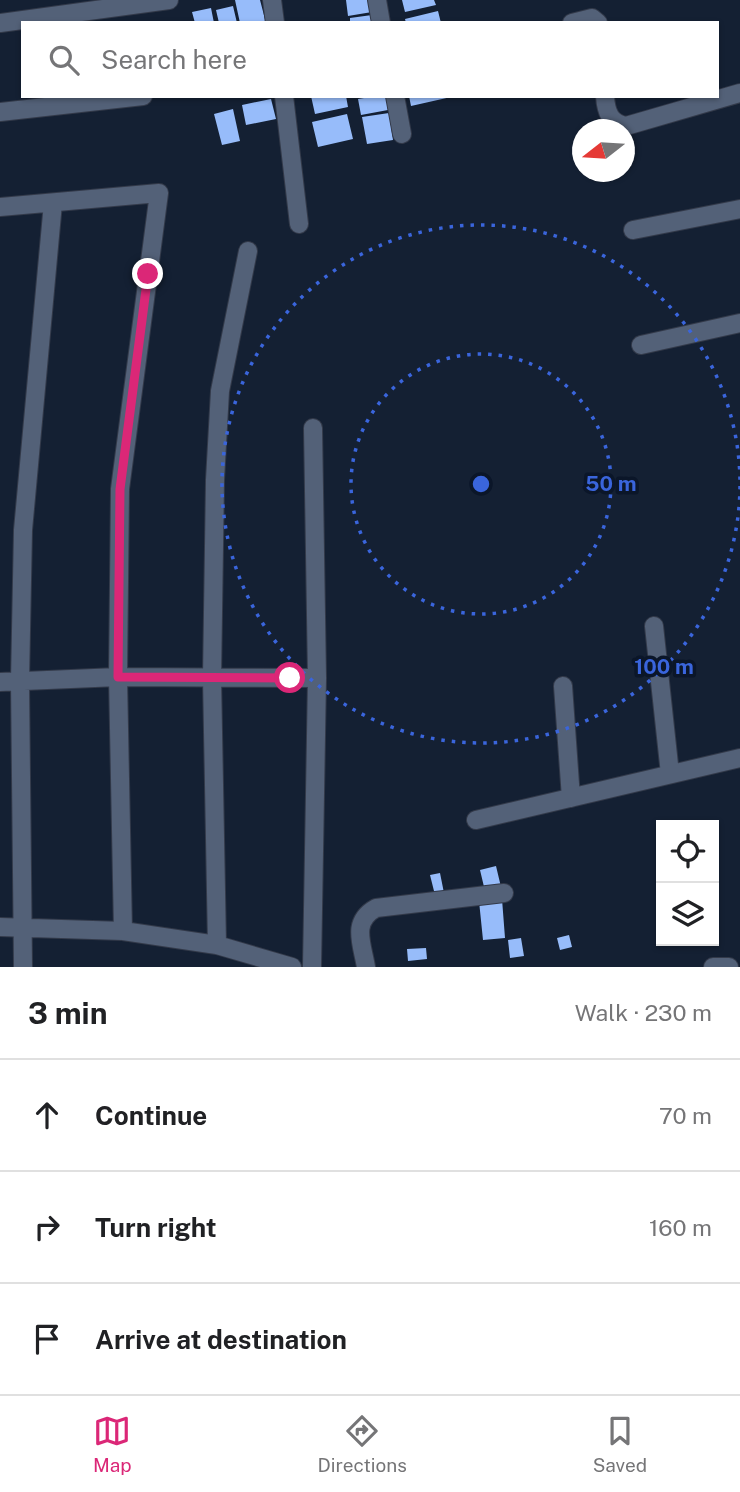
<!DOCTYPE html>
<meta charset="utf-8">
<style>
:root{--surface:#fff;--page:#f2f2f2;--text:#202124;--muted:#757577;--line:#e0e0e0;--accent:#db2777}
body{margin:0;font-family:"Public Sans",sans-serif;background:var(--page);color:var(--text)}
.controls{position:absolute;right:21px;bottom:21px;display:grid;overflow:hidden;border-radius:0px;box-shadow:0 2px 5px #0004}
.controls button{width:63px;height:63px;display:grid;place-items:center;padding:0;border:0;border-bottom:2px solid var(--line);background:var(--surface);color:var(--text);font:35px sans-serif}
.compass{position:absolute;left:572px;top:119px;width:63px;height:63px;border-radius:50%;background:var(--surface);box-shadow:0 2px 5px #0004;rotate:253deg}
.stop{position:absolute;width:21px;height:21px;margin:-16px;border:5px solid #db2777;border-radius:50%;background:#fff}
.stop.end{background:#db2777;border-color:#fff;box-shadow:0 2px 7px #0008}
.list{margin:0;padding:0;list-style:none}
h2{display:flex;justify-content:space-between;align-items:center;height:91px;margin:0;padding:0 28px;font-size:30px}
h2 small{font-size:23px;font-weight:400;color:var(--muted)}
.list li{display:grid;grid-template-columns:46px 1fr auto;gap:21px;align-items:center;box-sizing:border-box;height:112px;padding:0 28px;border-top:2px solid var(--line)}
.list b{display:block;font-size:26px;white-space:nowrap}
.list em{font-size:23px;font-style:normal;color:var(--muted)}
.icon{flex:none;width:38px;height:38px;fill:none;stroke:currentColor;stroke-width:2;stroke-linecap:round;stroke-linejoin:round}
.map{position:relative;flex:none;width:740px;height:967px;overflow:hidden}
.search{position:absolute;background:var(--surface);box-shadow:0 2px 5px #0004;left:21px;right:21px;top:21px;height:77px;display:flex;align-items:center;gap:18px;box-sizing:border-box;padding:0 24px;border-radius:0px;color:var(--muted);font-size:26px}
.sheet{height:427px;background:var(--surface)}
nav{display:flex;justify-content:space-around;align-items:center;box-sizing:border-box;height:98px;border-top:2px solid var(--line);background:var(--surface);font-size:19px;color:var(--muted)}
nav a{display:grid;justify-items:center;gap:4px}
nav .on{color:var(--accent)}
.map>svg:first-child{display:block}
.building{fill:#97bcfa}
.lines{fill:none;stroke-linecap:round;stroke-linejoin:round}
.minor-casing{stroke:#333a4a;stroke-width:20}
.minor{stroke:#536178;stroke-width:18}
.route{stroke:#db2777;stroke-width:9}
.ring{fill:none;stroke:#3a65dc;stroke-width:3.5;stroke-dasharray:3.5 7}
.centre{fill:#3a65dc;stroke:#0b1629;stroke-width:3.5}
.ring-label{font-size:21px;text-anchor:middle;font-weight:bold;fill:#3a65dc;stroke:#0b1629;stroke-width:7;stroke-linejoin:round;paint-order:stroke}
</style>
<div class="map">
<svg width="740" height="967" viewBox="0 0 740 967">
<rect width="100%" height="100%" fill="#142033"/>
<path class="building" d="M235,0H260L266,23H240Z
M346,0H371L372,12L348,16Z
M402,0H434L436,5L405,12Z
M233,6L237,23H219L216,10Z
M211,8L214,23H195L192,12Z
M438,11L441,23H406L405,19Z
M372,15L373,23H350V18Z
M311,96H346L348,107L315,114Z
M376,96H386L388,110L361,115L358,99Z
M409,96H451V97L411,106Z
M271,99L276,119L246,125L242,105Z
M233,109L240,141L222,145L214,114Z
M389,113L393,140L367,144L362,117Z
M347,114L353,139L318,147L312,122Z
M496,866L501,887L485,891L480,870Z
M440,873L444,893L435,895L430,875Z
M502,899L505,938L483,940L479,901Z
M569,935L572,947L560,950L557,938Z
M521,938L524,956L510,958L508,940Z
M426,948L427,959L408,961L407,949Z"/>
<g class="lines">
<g class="minor-casing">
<path id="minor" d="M272,0L275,23
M377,0L381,23
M0,23L169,0
M572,23L592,18L598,23
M284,96L299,224
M395,96L402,134
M605,96C606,112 610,123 626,126L740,93
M0,112L143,96
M0,207L159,193L120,489L118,677L123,931
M633,230L740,209
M641,345L740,323
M654,626L670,774
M0,682L118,677L317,678
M563,686L571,798
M476,820L740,758
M0,927L123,931L217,945L292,967
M217,945L212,678L215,480L220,391L248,251
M23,967L20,681L23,530L53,203
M312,967L317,678L313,428
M366,967C362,943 351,922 376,908L504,893
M713,967H729"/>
</g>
<use href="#minor" class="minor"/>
</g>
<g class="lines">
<path class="route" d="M148,274L120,489L118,677L290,678"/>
</g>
<g class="ring">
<circle cx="481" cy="484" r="130"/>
<path d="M740 486A259 259 0 1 1 740 482"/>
</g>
<circle cx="481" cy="484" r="10" class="centre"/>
<g class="ring-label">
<text x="611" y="491">50 m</text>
<text x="664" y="674">100 m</text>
</g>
</svg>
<div class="controls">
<button><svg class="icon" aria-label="locate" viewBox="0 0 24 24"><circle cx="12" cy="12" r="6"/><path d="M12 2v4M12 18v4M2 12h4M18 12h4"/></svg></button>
<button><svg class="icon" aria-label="layers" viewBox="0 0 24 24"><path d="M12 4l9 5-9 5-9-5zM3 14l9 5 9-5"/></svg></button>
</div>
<svg class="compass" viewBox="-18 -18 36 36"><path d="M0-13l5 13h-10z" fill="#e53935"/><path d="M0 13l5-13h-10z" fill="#757577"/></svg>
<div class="stop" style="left:290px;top:678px"></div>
<div class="stop end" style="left:148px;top:274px"></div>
<div class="search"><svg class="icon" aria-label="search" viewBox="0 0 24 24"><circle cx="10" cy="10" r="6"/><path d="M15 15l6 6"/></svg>Search here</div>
</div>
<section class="sheet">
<h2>3 min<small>Walk · 230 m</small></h2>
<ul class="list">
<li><svg class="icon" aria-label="ahead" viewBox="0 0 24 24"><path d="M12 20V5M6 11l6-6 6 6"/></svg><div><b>Continue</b></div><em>70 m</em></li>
<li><svg class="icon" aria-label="right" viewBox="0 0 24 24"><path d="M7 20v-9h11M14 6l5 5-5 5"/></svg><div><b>Turn right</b></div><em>160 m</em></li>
<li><svg class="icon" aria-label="arrive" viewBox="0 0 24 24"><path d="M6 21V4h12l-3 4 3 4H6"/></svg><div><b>Arrive at destination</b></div></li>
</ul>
</section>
<nav>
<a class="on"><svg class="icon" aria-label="map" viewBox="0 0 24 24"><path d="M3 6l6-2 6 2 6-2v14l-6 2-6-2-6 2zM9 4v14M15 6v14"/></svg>Map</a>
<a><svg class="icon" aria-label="directions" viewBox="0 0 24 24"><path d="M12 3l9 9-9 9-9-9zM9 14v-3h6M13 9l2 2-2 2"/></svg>Directions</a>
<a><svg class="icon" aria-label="saved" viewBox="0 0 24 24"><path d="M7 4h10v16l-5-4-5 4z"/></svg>Saved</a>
</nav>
